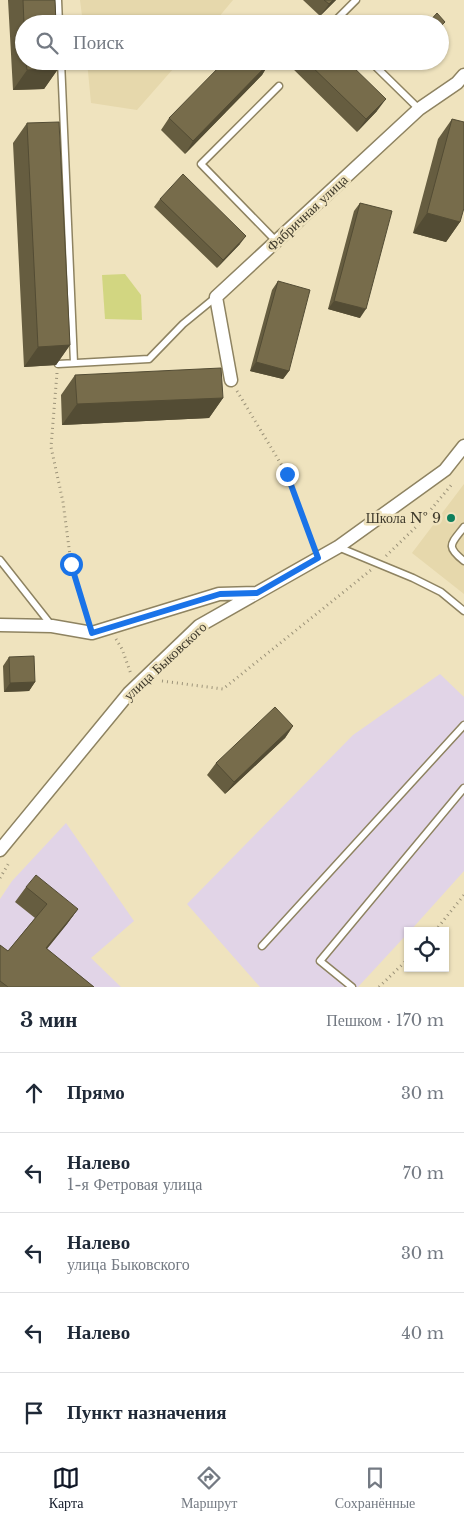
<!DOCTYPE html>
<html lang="ru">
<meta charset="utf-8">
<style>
:root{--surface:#fff;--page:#f2f2f3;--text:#1f2937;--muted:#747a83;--line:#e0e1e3;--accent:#111827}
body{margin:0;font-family:"Libre Baskerville",serif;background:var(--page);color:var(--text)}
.controls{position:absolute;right:15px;bottom:15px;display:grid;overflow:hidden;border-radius:0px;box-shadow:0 1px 4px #0004}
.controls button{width:45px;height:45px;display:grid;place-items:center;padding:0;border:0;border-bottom:1px solid var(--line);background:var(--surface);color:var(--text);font:25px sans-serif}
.stop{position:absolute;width:15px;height:15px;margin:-11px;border:4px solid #1a73e8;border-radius:50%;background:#fff}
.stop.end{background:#1a73e8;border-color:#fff;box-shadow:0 1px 5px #0008}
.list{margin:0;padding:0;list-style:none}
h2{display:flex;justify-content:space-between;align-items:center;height:65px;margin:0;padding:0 20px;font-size:21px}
h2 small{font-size:16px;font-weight:400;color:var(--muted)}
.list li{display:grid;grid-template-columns:32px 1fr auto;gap:15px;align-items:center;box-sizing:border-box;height:80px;padding:0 20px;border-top:1px solid var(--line)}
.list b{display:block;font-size:19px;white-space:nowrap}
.list p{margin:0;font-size:16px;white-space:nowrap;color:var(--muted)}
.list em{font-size:16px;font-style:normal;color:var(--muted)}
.icon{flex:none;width:28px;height:28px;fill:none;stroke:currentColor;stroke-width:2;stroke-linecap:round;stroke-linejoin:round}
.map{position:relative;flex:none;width:464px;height:987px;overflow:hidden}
.search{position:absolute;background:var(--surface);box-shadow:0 1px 4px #0004;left:15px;right:15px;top:15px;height:55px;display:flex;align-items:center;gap:12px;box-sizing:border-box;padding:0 18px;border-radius:28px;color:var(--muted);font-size:19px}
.sheet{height:465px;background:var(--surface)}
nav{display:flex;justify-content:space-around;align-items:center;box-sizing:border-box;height:70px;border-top:1px solid var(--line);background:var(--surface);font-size:14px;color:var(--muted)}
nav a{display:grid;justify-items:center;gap:2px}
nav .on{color:var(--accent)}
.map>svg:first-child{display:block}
.industrial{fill:#e1d4e7}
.built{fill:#e6d8ac}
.green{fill:#d2d681}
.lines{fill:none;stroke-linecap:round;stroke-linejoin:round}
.lane-casing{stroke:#8e8361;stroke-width:9}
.street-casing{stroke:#8e8361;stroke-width:15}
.path{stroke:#9c9379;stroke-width:3;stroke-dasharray:1 4;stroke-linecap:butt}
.lane{stroke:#fff;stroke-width:6}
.street{stroke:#fff;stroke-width:12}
.wall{fill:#665d40}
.shaded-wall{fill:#534c34}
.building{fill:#776c4b;stroke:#534c34}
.route{stroke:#1a73e8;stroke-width:6}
.poi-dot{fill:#0e7f5c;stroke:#efe3be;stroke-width:2}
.labels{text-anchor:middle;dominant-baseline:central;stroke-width:5;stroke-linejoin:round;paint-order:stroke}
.street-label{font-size:14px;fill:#3f3a2c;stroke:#efe3be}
.poi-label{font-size:14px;fill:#3f3a2c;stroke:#efe3be;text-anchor:end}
</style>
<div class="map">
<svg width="464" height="987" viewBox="0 0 464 987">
<rect width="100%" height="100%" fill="#efe3be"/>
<path class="industrial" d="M440,674L464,697V871L410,931H408V933L358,987H260L187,904L353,735Z
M66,823L134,921L91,958L121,987H0V899L12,881Z"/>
<path class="built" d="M80,0H233L213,24H83Z
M87,61H180L137,110L91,103Z
M464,484V594L412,553Z"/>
<path class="green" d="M125,274L141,295L142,320L105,319L102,275Z"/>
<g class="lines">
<g class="lane-casing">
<path id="lane" d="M58,0L59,24
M332,24L356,0
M61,61L74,363
M370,61L419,109
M276,241L201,164L279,86
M58,364L149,359L183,324L216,297
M464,527C451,544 445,546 464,561
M338,547L413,578L441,592L464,611
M0,560L52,626
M262,946L464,725
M352,987L320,961L464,788"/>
</g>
<g class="street-casing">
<path id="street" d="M231,380L216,297L419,109L457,83L464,75
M0,625L52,626L92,633L219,594L256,593
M0,850L129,693L199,626L338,547L445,470L464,446"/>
</g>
<path class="path" d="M57,373L51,447L63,502L71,563L88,620
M237,391L287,474L314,546
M386,556L418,525L453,483
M116,639L122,649L131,674
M162,681L223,689L371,570
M0,878L10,861
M435,931L464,895
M379,987L408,959"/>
<use href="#lane" class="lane"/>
<use href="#street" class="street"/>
</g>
<path class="wall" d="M8,0H55L56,24H24V61H58V69L44,89L13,90Z
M303,0H336L320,16Z
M285,61H347L377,111L357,132Z
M394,61H413L406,70Z
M270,62L262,75L185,154L161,130L169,118Z
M452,119L460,222L446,242L413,233L438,139Z
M27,123L70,345L56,365L24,367L13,143Z
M160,199L240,244L217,268L154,207Z
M360,203V318L328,309L354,211Z
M278,281L289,371L283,379L250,371L272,290Z
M75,375L223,398L209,418L62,425L61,395Z
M9,657L35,682L29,691L4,692L3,666Z
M293,726L285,738L225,794L207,775L216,763Z
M26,887L78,909L67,924L47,949L94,987H0V945L8,951L35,918L15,902Z"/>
<path class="shaded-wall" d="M333,0H336L320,16L329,4Z
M270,62L262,75L185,154L193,141Z
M58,69L44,89L13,90L27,70Z
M386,99L377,111L357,132L366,119Z
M427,213L460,222L446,242L413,233Z
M246,236L240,244L217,268L223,260Z
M334,301L366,309L360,318L328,309Z
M70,345L56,365L24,367L38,347Z
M256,362L289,371L283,379L250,371Z
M223,398L209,418L62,425L77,404Z
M35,682L29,691L4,692L10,683Z
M293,726L285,738L225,794L234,782Z
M78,909L67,924L35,963L46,948Z"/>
<path class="building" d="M23,0H55L56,24H24Z
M324,0H333L329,4Z
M437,13L445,22L440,27V24H427Z
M304,20L308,24H301Z
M26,61H58V69L27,70Z
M225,61H269L270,62L193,141L169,118Z
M306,61H347L386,99L366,119Z
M452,119L464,122V208L460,222L427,213Z
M59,122L70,345L38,347L27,123Z
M183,174L246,236L223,260L160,199Z
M360,203L392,211L366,309L334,301Z
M278,281L310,290L289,371L256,362Z
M221,368L223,398L77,404L75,375Z
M34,656L35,682L10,683L9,657Z
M275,707L293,726L234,782L216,763Z
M36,875L78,909L46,948L94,987H8L0,981V945L8,951L47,904L26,887Z"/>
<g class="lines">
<path class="route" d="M71,564L92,633L220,594L257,593L318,558L287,474"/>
</g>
<circle class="poi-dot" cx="451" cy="518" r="5"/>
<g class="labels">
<g class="street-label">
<text transform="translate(307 213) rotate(-43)">Фабричная улица</text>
<text transform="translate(165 661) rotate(-43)">улица Быковского</text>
</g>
<g class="poi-label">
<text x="441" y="518">Школа № 9</text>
</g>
</g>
</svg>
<div class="controls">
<button><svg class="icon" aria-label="locate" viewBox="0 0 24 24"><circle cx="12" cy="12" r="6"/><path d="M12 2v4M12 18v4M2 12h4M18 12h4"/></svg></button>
</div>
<div class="stop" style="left:71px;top:564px"></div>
<div class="stop end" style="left:287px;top:474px"></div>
<div class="search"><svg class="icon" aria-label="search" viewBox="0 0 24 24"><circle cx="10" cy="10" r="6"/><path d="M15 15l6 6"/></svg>Поиск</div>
</div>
<section class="sheet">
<h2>3 мин<small>Пешком · 170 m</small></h2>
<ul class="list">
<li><svg class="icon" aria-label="ahead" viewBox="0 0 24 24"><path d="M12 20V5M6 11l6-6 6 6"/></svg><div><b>Прямо</b></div><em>30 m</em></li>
<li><svg class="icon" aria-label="left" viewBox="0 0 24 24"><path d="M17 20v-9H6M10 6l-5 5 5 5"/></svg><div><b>Налево</b><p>1-я Фетровая улица</p></div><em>70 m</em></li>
<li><svg class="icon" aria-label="left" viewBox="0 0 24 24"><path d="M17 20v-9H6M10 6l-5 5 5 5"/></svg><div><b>Налево</b><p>улица Быковского</p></div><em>30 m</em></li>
<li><svg class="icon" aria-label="left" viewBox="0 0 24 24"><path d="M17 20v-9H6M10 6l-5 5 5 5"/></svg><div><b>Налево</b></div><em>40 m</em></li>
<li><svg class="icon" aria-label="arrive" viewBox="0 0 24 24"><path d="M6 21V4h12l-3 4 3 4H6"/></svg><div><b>Пункт назначения</b></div></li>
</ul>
</section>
<nav>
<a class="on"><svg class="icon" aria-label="map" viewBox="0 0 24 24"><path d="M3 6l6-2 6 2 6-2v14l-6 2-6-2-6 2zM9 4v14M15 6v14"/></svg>Карта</a>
<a><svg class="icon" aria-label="directions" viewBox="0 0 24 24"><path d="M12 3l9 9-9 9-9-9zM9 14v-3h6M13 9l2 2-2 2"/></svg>Маршрут</a>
<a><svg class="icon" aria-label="saved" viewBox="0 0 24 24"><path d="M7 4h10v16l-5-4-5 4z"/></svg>Сохранённые</a>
</nav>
